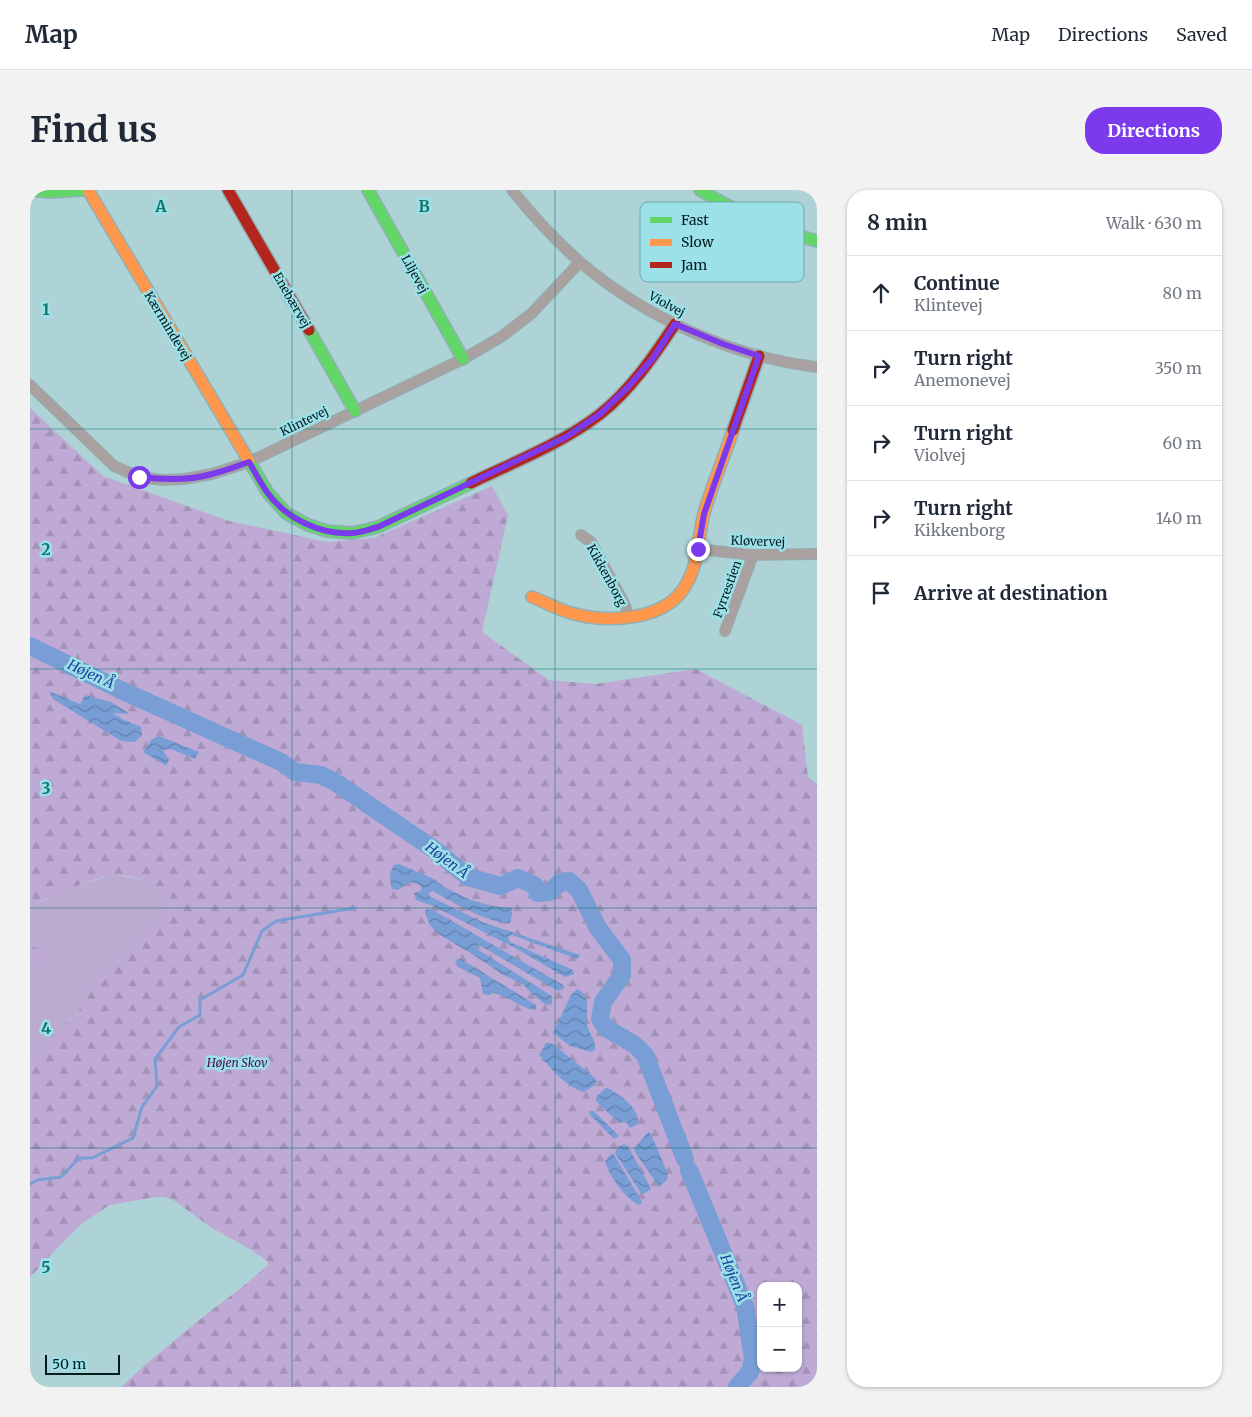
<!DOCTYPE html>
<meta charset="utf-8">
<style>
:root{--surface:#fff;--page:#f2f2f3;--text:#1f2937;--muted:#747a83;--line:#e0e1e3;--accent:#7c3aed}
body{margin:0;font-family:Merriweather,serif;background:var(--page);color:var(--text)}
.controls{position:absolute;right:15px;bottom:15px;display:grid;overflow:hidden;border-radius:10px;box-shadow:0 1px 4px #0004}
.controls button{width:45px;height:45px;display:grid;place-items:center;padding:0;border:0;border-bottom:1px solid var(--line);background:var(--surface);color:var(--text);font:25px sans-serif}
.scale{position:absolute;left:15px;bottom:12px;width:75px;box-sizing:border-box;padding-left:5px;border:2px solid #011d20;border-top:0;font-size:14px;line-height:18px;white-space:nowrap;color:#011d20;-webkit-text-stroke:4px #9de1e8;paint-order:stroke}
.stop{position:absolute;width:15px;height:15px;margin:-11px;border:4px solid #7c3aed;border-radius:50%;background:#fff}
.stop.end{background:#7c3aed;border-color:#fff;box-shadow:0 1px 5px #0008}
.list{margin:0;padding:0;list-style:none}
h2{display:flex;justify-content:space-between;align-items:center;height:65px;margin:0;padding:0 20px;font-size:21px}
h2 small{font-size:16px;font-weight:400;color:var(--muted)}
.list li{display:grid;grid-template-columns:32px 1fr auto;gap:15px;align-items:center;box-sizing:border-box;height:75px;padding:0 20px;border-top:1px solid var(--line)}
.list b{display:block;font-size:19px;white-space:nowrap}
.list p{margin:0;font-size:16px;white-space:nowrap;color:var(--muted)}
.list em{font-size:16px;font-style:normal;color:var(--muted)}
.icon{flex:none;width:28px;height:28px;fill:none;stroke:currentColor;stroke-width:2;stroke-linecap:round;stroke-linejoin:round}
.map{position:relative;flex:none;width:787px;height:1197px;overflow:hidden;border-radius:20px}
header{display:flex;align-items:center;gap:30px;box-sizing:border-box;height:70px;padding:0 25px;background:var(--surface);border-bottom:1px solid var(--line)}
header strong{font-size:24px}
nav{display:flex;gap:28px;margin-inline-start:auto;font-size:18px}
.intro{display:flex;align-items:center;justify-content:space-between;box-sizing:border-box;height:120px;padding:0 30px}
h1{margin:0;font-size:35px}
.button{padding:12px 22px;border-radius:20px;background:var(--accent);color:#fff;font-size:18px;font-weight:700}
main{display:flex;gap:30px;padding:0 30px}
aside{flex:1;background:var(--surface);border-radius:20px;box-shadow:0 1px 4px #0004}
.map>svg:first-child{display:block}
.grass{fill:#bcabd1}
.forest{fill:url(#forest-firs);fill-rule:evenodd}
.water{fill:url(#water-waves)}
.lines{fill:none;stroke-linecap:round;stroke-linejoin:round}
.stream{stroke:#799ed6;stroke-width:3}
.river{stroke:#799ed6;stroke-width:18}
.street-casing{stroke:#92b0b3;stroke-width:12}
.fast-casing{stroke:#92b0b3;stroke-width:14}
.slow-casing{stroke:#92b0b3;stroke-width:14}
.jam-casing{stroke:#92b0b3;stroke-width:14}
.street{stroke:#a9a1a0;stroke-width:10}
.fast{stroke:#63d668;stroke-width:11}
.slow{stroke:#ff974d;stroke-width:11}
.jam{stroke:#b3261e;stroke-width:11}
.route{stroke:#7c3aed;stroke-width:6}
.grid{fill:none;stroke:#0f766e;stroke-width:1;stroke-opacity:0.55}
.labels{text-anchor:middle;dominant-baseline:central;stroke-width:5;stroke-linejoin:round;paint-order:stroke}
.street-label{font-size:12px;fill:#011d20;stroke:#9de1e8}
.park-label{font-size:12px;font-style:italic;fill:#4a0d50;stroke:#9de1e8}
.water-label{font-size:14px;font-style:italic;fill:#1d439f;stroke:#9de1e8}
.key{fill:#9de1e8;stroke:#6ea6ac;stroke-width:1}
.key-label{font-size:14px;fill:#011d20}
.grid-label{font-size:16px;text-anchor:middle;font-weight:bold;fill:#0f766e;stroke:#9de1e8;stroke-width:5;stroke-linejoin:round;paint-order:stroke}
</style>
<header>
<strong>Map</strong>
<nav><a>Map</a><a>Directions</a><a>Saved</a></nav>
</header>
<div class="intro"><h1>Find us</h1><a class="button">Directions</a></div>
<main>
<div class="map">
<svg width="787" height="1197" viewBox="0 0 787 1197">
<defs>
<pattern id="forest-firs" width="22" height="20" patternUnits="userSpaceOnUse" patternTransform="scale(1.25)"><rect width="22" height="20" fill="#beaad4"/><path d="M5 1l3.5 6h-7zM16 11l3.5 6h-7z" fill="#a292b6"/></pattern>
<pattern id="water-waves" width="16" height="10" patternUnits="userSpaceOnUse" patternTransform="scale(1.25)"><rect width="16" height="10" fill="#799ed6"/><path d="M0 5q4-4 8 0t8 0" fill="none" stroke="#6180ad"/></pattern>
</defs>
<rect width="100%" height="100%" fill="#aed3d7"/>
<path class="grass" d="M82,685C102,687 134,691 140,714L131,724L123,730L106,755L91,769L69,786L45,827L27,839L0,871V772H13L4,757L0,758V715L14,711L44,697Z"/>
<path class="forest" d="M0,218L73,286L199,331L297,352L344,348L462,296L478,325L452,442L519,490L565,494L666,479L772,535L778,587L787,594V1197H91L116,1174L179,1122L211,1098L238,1075V1072L223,1061L182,1038L142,1009L133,1007H125L80,1015L54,1032L39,1046L0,1087V871L27,839L45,827L69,786L91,769L106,755L123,730L131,724L140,714C137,704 131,700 122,695C79,669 41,704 0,715ZM731,1096H768V1178H731Z
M4,757L9,759L12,764L14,772H0V758Z"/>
<path class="water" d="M19,501L50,514L55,505L81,512L100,524L83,523L92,529L111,537L112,545L105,552L91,551L23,509Z
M129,546L169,562L165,569L141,559L133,560L139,570L136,576L113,562L122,549Z
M369,674L402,688L416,698L441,710L462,716L482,718V725L480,733C459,734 422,712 403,701L398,703L401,707L452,732L550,765L547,769L482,745L478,747L480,752L543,780L544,784L535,787L485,758L403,716L386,710L384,703L392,700L390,695L380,692L368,700L362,699C359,689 360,684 364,675Z
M396,719L403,720L533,795L534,799L528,801L449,755L447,759L522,806V814L516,815L500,802L494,795L472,784L445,766L407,743L400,735L395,723Z
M428,769H431L506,815V820C491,819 479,806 463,803L459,805L453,804L450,788L428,777L425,772Z
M547,799C563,806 555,821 557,834C559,845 566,848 565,860L561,862L540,856L523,843L541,805Z
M516,853H520L523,854L565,888L567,892L565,895L554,902C536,897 522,879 509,865Z
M576,898H578C591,906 610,918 608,934L600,938L597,933L594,932L589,933L566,911V907Z
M560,921H563L566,923L589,946L585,949L583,948L561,926L559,923Z
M618,942L621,944L638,984L637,990L629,997L605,962L604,958Z
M594,954L598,956L618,993L621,999L612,1005L585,963L588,957Z
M583,963L611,1010L612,1013L608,1015C593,1005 581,989 575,972L579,966Z"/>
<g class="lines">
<path class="stream" d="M0,994L7,990L31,987L49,968H62L103,948L112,917L127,896L125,869L149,837L170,825V810L213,785L232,741L246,731L325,718"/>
<path class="river" d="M0,456L93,501L251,572L265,582L291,585L305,592L405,660L438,687L470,696L488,688L504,695L508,703L519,702L531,692L539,691L549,700L568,738L592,770V785L573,812L570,829L576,838L605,855L615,865L655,969
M659,980L715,1116L723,1169L720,1182L707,1197"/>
<g class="street-casing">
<path id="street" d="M482,0C502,25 525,50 550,72C614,127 702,167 787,177
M0,195L84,276L109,287L133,290L154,289L182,284L219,272L433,169L471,147L501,124L550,72
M551,345L561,352L594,413L599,427
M668,359L723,365L787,364
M695,441L723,365"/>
</g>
<g class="fast-casing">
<path id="fast" d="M0,0L20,2L51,0
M338,0L433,169
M670,0C707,22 745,40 787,51
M279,140L325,221
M219,271L238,303L256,323L278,335L297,341L322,343L348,337L441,293"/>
</g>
<g class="slow-casing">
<path id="slow" d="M58,0L219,271
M502,407C515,412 527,419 541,423C577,434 638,431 657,393C669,372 668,346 674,323C682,295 694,268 703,240"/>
</g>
<g class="jam-casing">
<path id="jam" d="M198,0L279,140
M703,240L729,166
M441,293C484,272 531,254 569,225C600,201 624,166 645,134"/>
</g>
<use href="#street" class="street"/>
<use href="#fast" class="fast"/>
<use href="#slow" class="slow"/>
<use href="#jam" class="jam"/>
</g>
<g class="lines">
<path class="route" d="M109,287C134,290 158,291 182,284C195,281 207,276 219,272C225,282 230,292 237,302C255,328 290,345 322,343C330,343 340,339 348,337L536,247L570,224L598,197L623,168L645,134L693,154L729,166L674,324L668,359"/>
</g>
<path class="grid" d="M262,0V1197M525,0V1197M0,239H787M0,479H787M0,718H787M0,958H787"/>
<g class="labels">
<g class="street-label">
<text transform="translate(385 84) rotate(61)">Liljevej</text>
<text transform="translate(262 110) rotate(60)">Enebærvej</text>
<text transform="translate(637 114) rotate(29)">Violvej</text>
<text transform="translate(138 136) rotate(59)">Kærmindevej</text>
<text transform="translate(274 231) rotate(-26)">Klintevej</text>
<text transform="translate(728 351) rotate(2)">Kløvervej</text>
<text transform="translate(577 385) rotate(61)">Kikkenborg</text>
<text transform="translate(697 399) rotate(-70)">Fyrrestien</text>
</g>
<g class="park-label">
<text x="207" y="872">Højen Skov</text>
</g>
<g class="water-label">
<text transform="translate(61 484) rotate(25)">Højen Å</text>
<text transform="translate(417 670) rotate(37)">Højen Å</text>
<text transform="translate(704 1088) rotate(68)">Højen Å</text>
</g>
</g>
<rect x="610" y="12" width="164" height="80" rx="8" class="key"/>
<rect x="620" y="27" width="22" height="6" fill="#63d668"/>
<rect x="620" y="49" width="22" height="7" fill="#ff974d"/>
<rect x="620" y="72" width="22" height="6" fill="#b3261e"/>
<g class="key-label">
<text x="651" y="35">Fast</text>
<text x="651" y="57">Slow</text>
<text x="651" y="80">Jam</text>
</g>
<g class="grid-label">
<text x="131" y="22">A</text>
<text x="394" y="22">B</text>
<text x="16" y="125">1</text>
<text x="16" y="365">2</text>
<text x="16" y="604">3</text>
<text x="16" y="844">4</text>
<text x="16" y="1083">5</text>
</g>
</svg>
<div class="controls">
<button>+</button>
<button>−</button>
</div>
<div class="scale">50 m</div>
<div class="stop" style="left:109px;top:287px"></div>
<div class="stop end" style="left:668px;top:359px"></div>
</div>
<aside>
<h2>8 min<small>Walk · 630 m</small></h2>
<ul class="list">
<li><svg class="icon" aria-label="ahead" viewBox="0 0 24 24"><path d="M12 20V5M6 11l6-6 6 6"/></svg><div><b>Continue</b><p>Klintevej</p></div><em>80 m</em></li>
<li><svg class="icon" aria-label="right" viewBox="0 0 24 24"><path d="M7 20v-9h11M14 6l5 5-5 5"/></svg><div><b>Turn right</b><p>Anemonevej</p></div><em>350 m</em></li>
<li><svg class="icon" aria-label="right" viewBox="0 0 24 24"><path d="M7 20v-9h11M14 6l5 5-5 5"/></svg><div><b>Turn right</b><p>Violvej</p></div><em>60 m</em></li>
<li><svg class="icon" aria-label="right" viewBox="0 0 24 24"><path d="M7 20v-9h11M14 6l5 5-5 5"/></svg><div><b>Turn right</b><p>Kikkenborg</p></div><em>140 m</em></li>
<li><svg class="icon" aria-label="arrive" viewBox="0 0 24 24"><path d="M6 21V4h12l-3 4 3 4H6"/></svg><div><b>Arrive at destination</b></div></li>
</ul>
</aside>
</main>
